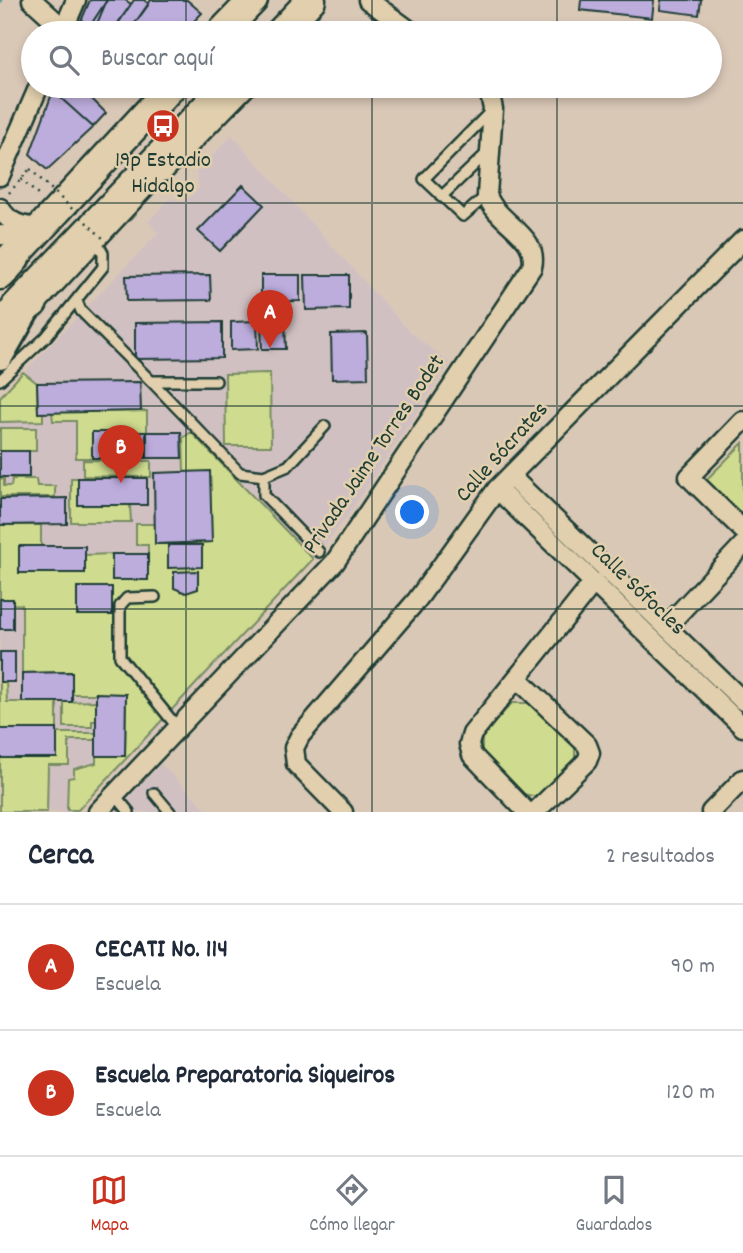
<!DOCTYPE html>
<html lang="es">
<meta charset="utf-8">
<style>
:root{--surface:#fff;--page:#f2f2f3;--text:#1f2937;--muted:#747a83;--line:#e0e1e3;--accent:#c8321e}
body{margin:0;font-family:Dekko,sans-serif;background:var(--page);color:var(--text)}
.you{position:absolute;left:413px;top:513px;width:24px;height:24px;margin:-18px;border:5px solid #fff;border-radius:50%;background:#1a73e8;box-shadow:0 0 0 10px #1a73e833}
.badge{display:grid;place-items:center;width:46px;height:46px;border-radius:50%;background:var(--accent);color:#fff;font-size:23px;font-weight:700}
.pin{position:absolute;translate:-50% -58px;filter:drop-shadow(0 2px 4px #0008)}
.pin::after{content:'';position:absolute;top:37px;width:24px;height:21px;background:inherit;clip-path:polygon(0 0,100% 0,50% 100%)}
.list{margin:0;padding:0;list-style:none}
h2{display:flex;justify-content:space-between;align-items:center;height:91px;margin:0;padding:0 28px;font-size:30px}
h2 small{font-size:23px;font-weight:400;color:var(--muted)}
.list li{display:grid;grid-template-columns:46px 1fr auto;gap:21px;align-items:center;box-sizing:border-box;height:126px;padding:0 28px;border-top:2px solid var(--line)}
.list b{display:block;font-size:26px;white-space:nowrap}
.list p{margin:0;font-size:23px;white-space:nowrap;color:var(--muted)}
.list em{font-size:23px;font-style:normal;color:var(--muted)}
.icon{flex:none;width:38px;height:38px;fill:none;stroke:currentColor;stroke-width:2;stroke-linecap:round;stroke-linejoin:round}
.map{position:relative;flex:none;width:743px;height:812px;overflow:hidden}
.search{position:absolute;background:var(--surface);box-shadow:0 4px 10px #0003;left:21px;right:21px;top:21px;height:77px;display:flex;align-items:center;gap:18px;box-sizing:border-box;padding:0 24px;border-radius:38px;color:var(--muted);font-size:26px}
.sheet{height:343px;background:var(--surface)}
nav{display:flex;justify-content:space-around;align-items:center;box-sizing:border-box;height:98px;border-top:2px solid var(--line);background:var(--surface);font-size:19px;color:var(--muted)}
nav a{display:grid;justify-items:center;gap:4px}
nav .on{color:var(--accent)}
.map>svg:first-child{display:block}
.built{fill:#d1c0c2}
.green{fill:#cfdb8f;stroke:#778c62;stroke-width:2;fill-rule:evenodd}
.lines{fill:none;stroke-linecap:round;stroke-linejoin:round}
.stream{stroke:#609c9c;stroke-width:4.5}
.building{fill:#bdaddd;stroke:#1f3d34;stroke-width:2}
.lane-casing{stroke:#1f3d34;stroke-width:14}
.street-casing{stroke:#1f3d34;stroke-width:23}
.secondary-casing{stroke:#1f3d34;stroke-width:30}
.primary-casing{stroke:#1f3d34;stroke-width:33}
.highway-casing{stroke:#1f3d34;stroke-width:37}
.path{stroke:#1f3d34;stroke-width:2.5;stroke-dasharray:2 5;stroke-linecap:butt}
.lane{stroke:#e1cfad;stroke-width:9}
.street{stroke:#e1cfad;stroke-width:18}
.secondary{stroke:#e1cfad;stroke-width:24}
.primary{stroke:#e1cfad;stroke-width:28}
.highway{stroke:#e1cfad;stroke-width:32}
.path-bridge{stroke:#1f3d34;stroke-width:2.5;stroke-dasharray:2 5;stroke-linecap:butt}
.grid{fill:none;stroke:#1f3d34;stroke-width:2;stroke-opacity:0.55}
.labels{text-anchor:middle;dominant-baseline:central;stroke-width:5;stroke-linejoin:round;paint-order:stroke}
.poi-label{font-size:23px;fill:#1f3d34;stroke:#e1cfad}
.street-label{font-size:23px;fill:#1f3d34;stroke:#e1cfad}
</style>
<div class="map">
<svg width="743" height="812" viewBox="0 0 743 812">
<rect width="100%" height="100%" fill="#dac8b7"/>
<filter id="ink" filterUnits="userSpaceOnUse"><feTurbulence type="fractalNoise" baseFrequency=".0143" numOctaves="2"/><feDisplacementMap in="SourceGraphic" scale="14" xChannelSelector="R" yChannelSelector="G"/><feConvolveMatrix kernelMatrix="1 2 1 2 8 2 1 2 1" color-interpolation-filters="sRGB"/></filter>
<g filter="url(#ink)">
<path class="built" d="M232,135L410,332L450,363L347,517L313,559L160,726L76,812H0V397L158,233L148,222L170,198L185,202L199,188L196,172Z
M161,764L209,812H114Z"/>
<path class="green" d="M23,372L37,383L38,412L43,413V421L0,422V397Z
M270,373L271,446H226L225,374Z
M147,411V432H92V458H76V421H53L52,412Z
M0,428H36V451H0Z
M191,432L313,559L78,810H67L68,778L74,777V769L96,763V756H125L126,694H72L71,672L22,673V605L13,604V599H0V525H41V546L19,547V573H85V555L112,554V580H148V545H136V524H155L156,544L212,542L184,472L183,438ZM168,545H201L202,567H168ZM77,587H112V615H77Z
M743,443V519L701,485Z
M83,460L151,461V477L83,476Z
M71,478H78L130,505L131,522H71Z
M0,479H4V486H11L12,479H36L37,486H55V497H0Z
M0,682H6L7,702H57V729H0Z
M96,701V721H92V727H64V702Z
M512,703H529L575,746V760L538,797L523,794L482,753V736Z
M57,733H96V740H69V765H48L47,812H0V758H56Z"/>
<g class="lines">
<path class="stream" d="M0,1V0"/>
</g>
<path class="building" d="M90,0H107L93,33H76Z
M107,0H125L131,4L112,33H102L90,26Z
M134,0H144L149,4L128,33H111Z
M151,0H187L202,13L182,33H128Z
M581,0H654L652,18L580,10Z
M661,0H701L699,15L660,10Z
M588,27L617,30V33H588Z
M55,86H86L84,91L106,113L93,127L53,91Z
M633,86H662L661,94L632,92Z
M53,91L93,127L47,170L30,154Z
M243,185L264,205L220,251L198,231Z
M210,275L211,300L127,301L126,276Z
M261,275H300V301L261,302Z
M305,275H349V309L306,310Z
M257,321L258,349L231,350V322Z
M261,321H285L286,349H262Z
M222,322V358L135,359V323Z
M367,333L368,378L332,379L331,334Z
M140,382L141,411L38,413L37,383Z
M92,432H146V458H92Z
M147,432H181L182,458H147Z
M0,451H29V477H0Z
M210,471L212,542L155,544L154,473Z
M78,478H147V505H78Z
M67,498V524L0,525V499Z
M168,545H202V567L168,568Z
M19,546H85V573H19Z
M112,554H148V580H112Z
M198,571V589L186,593L174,588V572Z
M77,587H112V615H77Z
M0,599H13V629H0Z
M0,652H15V682H0Z
M72,672V702H22V673Z
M96,693L126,694L125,756H96Z
M0,729H57V758H0Z"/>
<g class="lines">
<g class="lane-casing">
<path id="lane" d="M165,176L253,86
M487,195L463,216L424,179L491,111
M441,197L488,152
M8,301L213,86
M77,301L81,311L151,381H216
M0,380L46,337L103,267V253L95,239
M151,381L240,473L264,476L288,466L325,426
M264,476V495L319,552
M155,597L127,598L120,606V657L178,728
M154,793L170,812
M115,795L129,812"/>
</g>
<g class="street-casing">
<path id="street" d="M32,0L64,29
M368,0L413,33
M62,33L76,0
M0,176L39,86
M0,208C9,224 23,227 40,227
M0,235L30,237
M743,421L689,477L743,530
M510,476L743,701
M497,489L743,727
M666,627L743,545
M518,679L587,745L590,753L587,761L535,812
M98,812L335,562L532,267C540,235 496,223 487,195L493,109L489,90L483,86
M343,812L296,764L294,748L300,736L417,600L497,489L743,240
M527,812L472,755L469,744L472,734L594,582
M711,812L743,779"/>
</g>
<g class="secondary-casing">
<path id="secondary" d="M0,357L31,303"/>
</g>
<g class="primary-casing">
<path id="primary" d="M221,33L253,0
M280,33L311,0
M13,258L172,86
M31,302L233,86"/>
</g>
<g class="highway-casing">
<path id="highway" d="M0,273L13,258
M0,324L31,302"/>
</g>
<path class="path" d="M21,179L41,198
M9,193L30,169"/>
<use href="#lane" class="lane"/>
<use href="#street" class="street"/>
<use href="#secondary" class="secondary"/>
<use href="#primary" class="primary"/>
<use href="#highway" class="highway"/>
<path class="path-bridge" d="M30,169L107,242"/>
</g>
</g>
<path class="grid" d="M186,0V33M372,0V33M557,0V33M186,86V812M372,86V812M557,86V812M0,203H743M0,406H743M0,609H743"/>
<defs>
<g id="bus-disc" transform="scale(1.75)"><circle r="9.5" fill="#c8321e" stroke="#e1cfad"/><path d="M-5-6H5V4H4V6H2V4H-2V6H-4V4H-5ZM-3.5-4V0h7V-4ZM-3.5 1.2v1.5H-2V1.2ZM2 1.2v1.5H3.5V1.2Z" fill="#fff"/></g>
</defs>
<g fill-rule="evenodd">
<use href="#bus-disc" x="163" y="126"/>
</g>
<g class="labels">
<g class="poi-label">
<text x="163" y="161">19p Estadio<tspan x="163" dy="26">Hidalgo</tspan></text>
</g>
<g class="street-label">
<text transform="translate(503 453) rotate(-48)">Calle Sócrates</text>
<text transform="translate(375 455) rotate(-56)">Privada Jaime Torres Bodet</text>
<text transform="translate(637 590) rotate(44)">Calle Sófocles</text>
</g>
</g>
</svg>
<div class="you"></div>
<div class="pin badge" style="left:270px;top:348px">A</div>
<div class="pin badge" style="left:121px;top:483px">B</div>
<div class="search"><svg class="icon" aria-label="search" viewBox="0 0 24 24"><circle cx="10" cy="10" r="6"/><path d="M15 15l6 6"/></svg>Buscar aquí</div>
</div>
<section class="sheet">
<h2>Cerca<small>2 resultados</small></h2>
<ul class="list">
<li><span class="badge">A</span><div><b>CECATI No. 114</b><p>Escuela</p></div><em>90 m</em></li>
<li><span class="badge">B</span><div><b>Escuela Preparatoria Siqueiros</b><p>Escuela</p></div><em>120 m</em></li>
</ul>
</section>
<nav>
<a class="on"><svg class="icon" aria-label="map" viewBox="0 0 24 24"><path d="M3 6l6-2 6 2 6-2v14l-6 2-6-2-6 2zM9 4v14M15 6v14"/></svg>Mapa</a>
<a><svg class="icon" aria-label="directions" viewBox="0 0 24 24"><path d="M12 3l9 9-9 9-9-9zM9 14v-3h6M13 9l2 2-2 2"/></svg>Cómo llegar</a>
<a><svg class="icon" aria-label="saved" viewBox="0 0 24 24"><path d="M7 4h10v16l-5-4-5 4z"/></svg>Guardados</a>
</nav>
